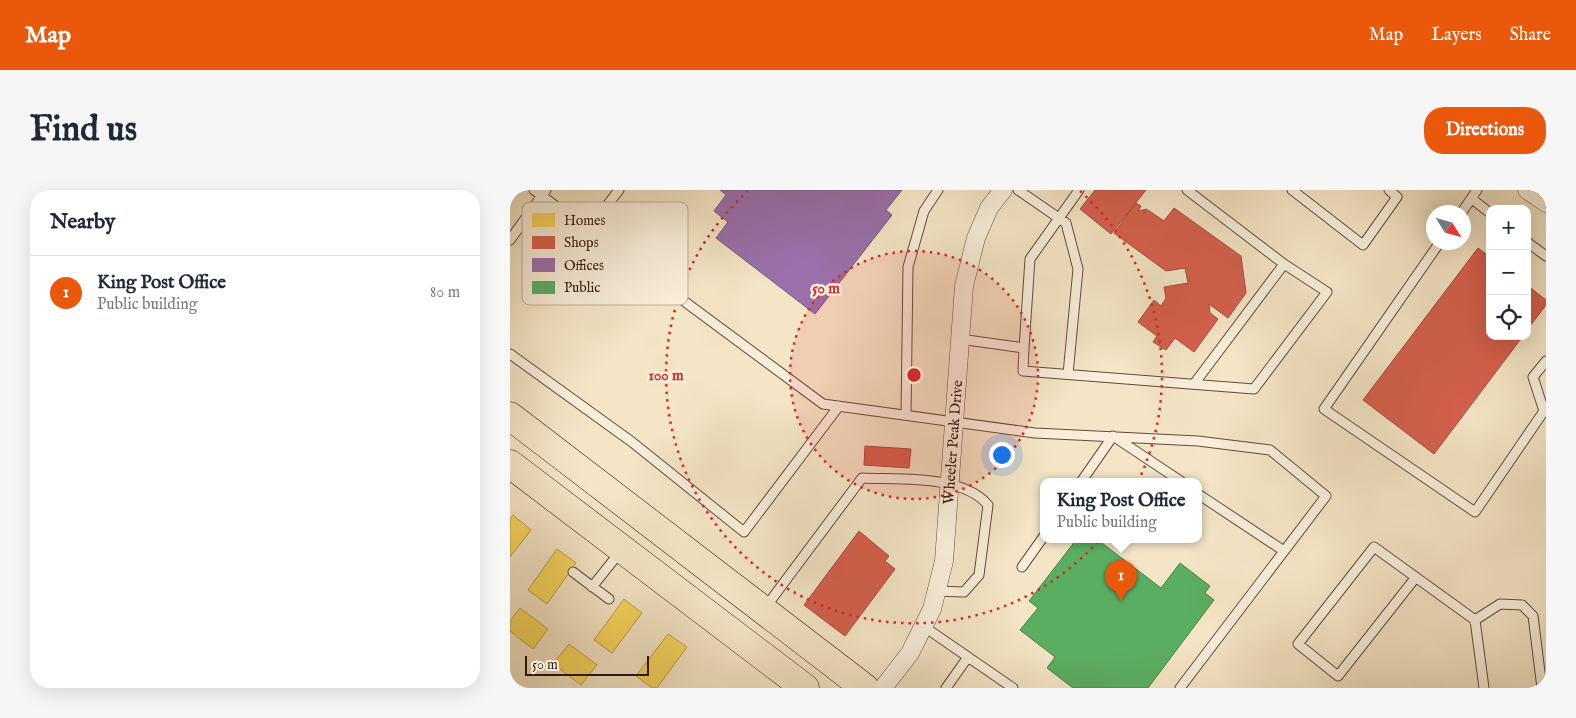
<!DOCTYPE html>
<meta charset="utf-8">
<style>
:root{--surface:#fff;--page:#f6f6f7;--text:#1f2937;--muted:#747a83;--line:#e0e1e3;--accent:#ea580c}
body{margin:0;font-family:"IM FELL English",serif;background:var(--page);color:var(--text)}
.controls{position:absolute;right:15px;top:15px;display:grid;overflow:hidden;border-radius:10px;box-shadow:0 5px 20px #0002}
.controls button{width:45px;height:45px;display:grid;place-items:center;padding:0;border:0;border-bottom:1px solid var(--line);background:var(--surface);color:var(--text);font:25px sans-serif}
.compass{position:absolute;left:916px;top:15px;width:45px;height:45px;border-radius:50%;background:var(--surface);box-shadow:0 5px 20px #0002;rotate:127deg}
.scale{position:absolute;left:15px;bottom:12px;width:124px;box-sizing:border-box;padding-left:5px;border:2px solid #32190d;border-top:0;font-size:14px;line-height:18px;white-space:nowrap;color:#32190d;-webkit-text-stroke:4px #f8eeda;paint-order:stroke}
.you{position:absolute;left:491px;top:264px;width:18px;height:18px;margin:-12px;border:4px solid #fff;border-radius:50%;background:#1a73e8;box-shadow:0 0 0 8px #1a73e833}
.badge{display:grid;place-items:center;width:32px;height:32px;border-radius:50%;background:var(--accent);color:#fff;font-size:16px;font-weight:700}
.pin{position:absolute;translate:-50% -41px;filter:drop-shadow(0 1px 2px #0008)}
.pin::after{content:'';position:absolute;top:26px;width:18px;height:15px;background:inherit;clip-path:polygon(0 0,100% 0,50% 100%)}
.popup{position:absolute;left:530px;top:288px;width:162px;height:65px;box-sizing:border-box;display:grid;place-content:center;border-radius:10px;background:var(--surface);filter:drop-shadow(0 1px 4px #0005);font-size:16px;white-space:nowrap;color:var(--muted)}
.popup b{font-size:19px;color:var(--text)}
.popup::after{content:'';position:absolute;left:50%;top:100%;margin-left:-10px;border:10px solid transparent;border-top-color:var(--surface)}
.list{margin:0;padding:0;list-style:none}
h2{display:flex;justify-content:space-between;align-items:center;height:65px;margin:0;padding:0 20px;font-size:21px}
h2 small{font-size:16px;font-weight:400;color:var(--muted)}
.list li{display:grid;grid-template-columns:32px 1fr auto;gap:15px;align-items:center;box-sizing:border-box;height:75px;padding:0 20px;border-top:1px solid var(--line)}
.list b{display:block;font-size:19px;white-space:nowrap}
.list p{margin:0;font-size:16px;white-space:nowrap;color:var(--muted)}
.list em{font-size:16px;font-style:normal;color:var(--muted)}
.icon{flex:none;width:28px;height:28px;fill:none;stroke:currentColor;stroke-width:2;stroke-linecap:round;stroke-linejoin:round}
.map{position:relative;flex:none;width:1036px;height:498px;overflow:hidden;border-radius:20px}
header{display:flex;align-items:center;gap:30px;box-sizing:border-box;height:70px;padding:0 25px;background:var(--accent);color:#fff}
header strong{font-size:24px}
nav{display:flex;gap:28px;margin-inline-start:auto;font-size:18px}
.intro{display:flex;align-items:center;justify-content:space-between;box-sizing:border-box;height:120px;padding:0 30px}
h1{margin:0;font-size:35px}
.button{padding:12px 22px;border-radius:20px;background:var(--accent);color:#fff;font-size:18px;font-weight:700}
main{display:flex;gap:30px;padding:0 30px}
aside{flex:1;background:var(--surface);border-radius:20px;box-shadow:0 5px 20px #0002}
.map>svg:first-child{display:block}
.homes{fill:#f6d55c;stroke:#bb9d44}
.shops{fill:#d6604d;stroke:#a54b3a}
.offices{fill:#9970ab;stroke:#7a567c}
.public{fill:#5aae61;stroke:#4e8148}
.lines{fill:none;stroke-linecap:round;stroke-linejoin:round}
.service-casing{stroke:#624c3b;stroke-width:11}
.minor-casing{stroke:#624c3b;stroke-width:19}
.primary-casing{stroke:#32190d;stroke-width:29}
.service{stroke:#f8eeda;stroke-width:9}
.minor{stroke:#f8eeda;stroke-width:18}
.primary{stroke:#f4e5c6;stroke-width:28}
.ring{fill:none;stroke:#d62828;stroke-width:2.5;stroke-dasharray:2.5 5}
.labels{text-anchor:middle;dominant-baseline:central;stroke-width:5;stroke-linejoin:round;paint-order:stroke}
.street-label{font-size:15px;fill:#32190d;stroke:#f8eeda}
.key{fill:#f8eeda;stroke:#bdae9c;stroke-width:1}
.key-label{font-size:14px;fill:#32190d}
.centre{fill:#d62828;stroke:#f8eeda;stroke-width:2.5}
.ring-label{font-size:15px;text-anchor:middle;font-weight:bold;fill:#d62828;stroke:#f8eeda;stroke-width:5;stroke-linejoin:round;paint-order:stroke}
</style>
<header>
<strong>Map</strong>
<nav><a>Map</a><a>Layers</a><a>Share</a></nav>
</header>
<div class="intro"><h1>Find us</h1><a class="button">Directions</a></div>
<main>
<aside>
<h2>Nearby<small></small></h2>
<ul class="list">
<li><span class="badge">1</span><div><b>King Post Office</b><p>Public building</p></div><em>80 m</em></li>
</ul>
</aside>
<div class="map">
<svg width="1036" height="498" viewBox="0 0 1036 498">
<rect width="100%" height="100%" fill="#f4e5c6"/>
<filter id="stains"><feTurbulence type="fractalNoise" baseFrequency=".004" numOctaves="4"/><feColorMatrix values="0 0 0 0 .2 0 0 0 0 .09 0 0 0 0 .02 0 0 0 .5 -.17"/></filter>
<radialGradient id="worn" r=".72"><stop offset=".6" stop-color="#630" stop-opacity="0"/><stop offset="1" stop-color="#630" stop-opacity=".3"/></radialGradient>
<path class="homes" d="M3,325L21,340L0,367V329Z
M47,359L66,373L37,414L18,400Z
M114,409L132,423L102,463L84,450Z
M10,418L38,439L23,459L0,441V431Z
M158,444L177,457L147,498H142L126,486Z
M59,454L87,475L71,495L43,474Z"/>
<path class="shops" d="M585,0H636L601,44L570,19Z
M626,13L631,16L628,21L637,19L633,24L638,20L654,31L664,18L731,66L736,103L718,128L699,114L700,123L708,129L684,162L665,148L656,160L643,152L647,146L628,132L644,110L651,116L656,108L654,97L678,93L675,78L656,81L604,43Z
M968,58L980,67V146H1013L924,264L853,210Z
M1017,95L1036,110V115L1017,140Z
M355,256L401,259L399,278L354,275Z
M349,341L379,366L375,371L385,379L335,446L294,415Z"/>
<path class="offices" d="M210,0H392L376,20L382,25L305,124L206,48L218,32L204,21L216,5Z"/>
<path class="public" d="M566,350H588L651,398L670,373L700,396L695,403L704,410L638,498H563L537,478L545,467L510,440L528,418L519,411Z"/>
<g class="lines">
<g class="service-casing">
<path id="service" d="M24,0L313,214L525,243L688,251L760,260L816,306L670,498
M508,0L556,33L568,79L558,184
M782,0L853,55L887,7L879,0
M962,9L980,23
M952,22L967,0
M78,40L109,0
M0,50L36,0
M930,52L814,219L965,322L1034,221L1023,187L1036,171
M1017,52L1036,66
M450,149L514,158L513,181L744,199L817,102L774,74L677,0
M514,158L520,69L569,0
M0,164L122,252L234,342L329,216
M684,194L774,74
M396,225L398,77L414,21L428,0
M571,292L603,246L672,292
M688,304L774,361
M512,377L534,346
M63,382L99,409
M906,387L828,486L788,454L864,357L965,430L974,498
M82,397L110,362
M255,418L352,288C388,290 452,284 478,315L469,385L454,402L426,401
M965,430L990,414L1012,415L1023,426L1032,498
M413,436L503,498
M436,498L458,467"/>
</g>
<g class="minor-casing">
<g id="minor">
<path d="M1017,0L1036,13"/>
<path id="s1" d="M373,498L400,463L422,419L434,371L454,96L466,48L479,18L493,0"/>
</g>
</g>
<g class="primary-casing">
<path id="primary" d="M0,226L355,498
M0,274L295,498"/>
</g>
<use href="#service" class="service"/>
<use href="#minor" class="minor"/>
<use href="#primary" class="primary"/>
</g>
<circle cx="404" cy="185" r="124" fill="#d62828" fill-opacity=".12"/>
<g class="ring">
<circle cx="404" cy="185" r="124"/>
<path d="M570 1A248 248 0 1 1 238 1"/>
</g>
<g class="labels">
<g class="street-label">
<text stroke="none"><textPath href="#s1" startOffset="262">Wheeler Peak Drive</textPath></text>
</g>
</g>
<rect x="12" y="12" width="166" height="103" rx="8" class="key"/>
<rect x="22" y="23" width="23" height="14" fill="#f6d55c"/>
<rect x="22" y="46" width="23" height="13" fill="#d6604d"/>
<rect x="22" y="68" width="23" height="14" fill="#9970ab"/>
<rect x="22" y="91" width="23" height="13" fill="#5aae61"/>
<g class="key-label">
<text x="54" y="35">Homes</text>
<text x="54" y="57">Shops</text>
<text x="54" y="80">Offices</text>
<text x="54" y="102">Public</text>
</g>
<circle cx="404" cy="185" r="8" class="centre"/>
<g class="ring-label">
<text x="316" y="103">50 m</text>
<text x="156" y="190">100 m</text>
</g>
<rect width="100%" height="100%" filter="url(#stains)"/>
<rect width="100%" height="100%" fill="url(#worn)"/>
</svg>
<div class="controls">
<button>+</button>
<button>−</button>
<button><svg class="icon" aria-label="locate" viewBox="0 0 24 24"><circle cx="12" cy="12" r="6"/><path d="M12 2v4M12 18v4M2 12h4M18 12h4"/></svg></button>
</div>
<svg class="compass" viewBox="-18 -18 36 36"><path d="M0-13l5 13h-10z" fill="#e53935"/><path d="M0 13l5-13h-10z" fill="#747a83"/></svg>
<div class="scale">50 m</div>
<div class="you"></div>
<div class="pin badge" style="left:611px;top:411px">1</div>
<div class="popup"><b>King Post Office</b>Public building</div>
</div>
</main>
